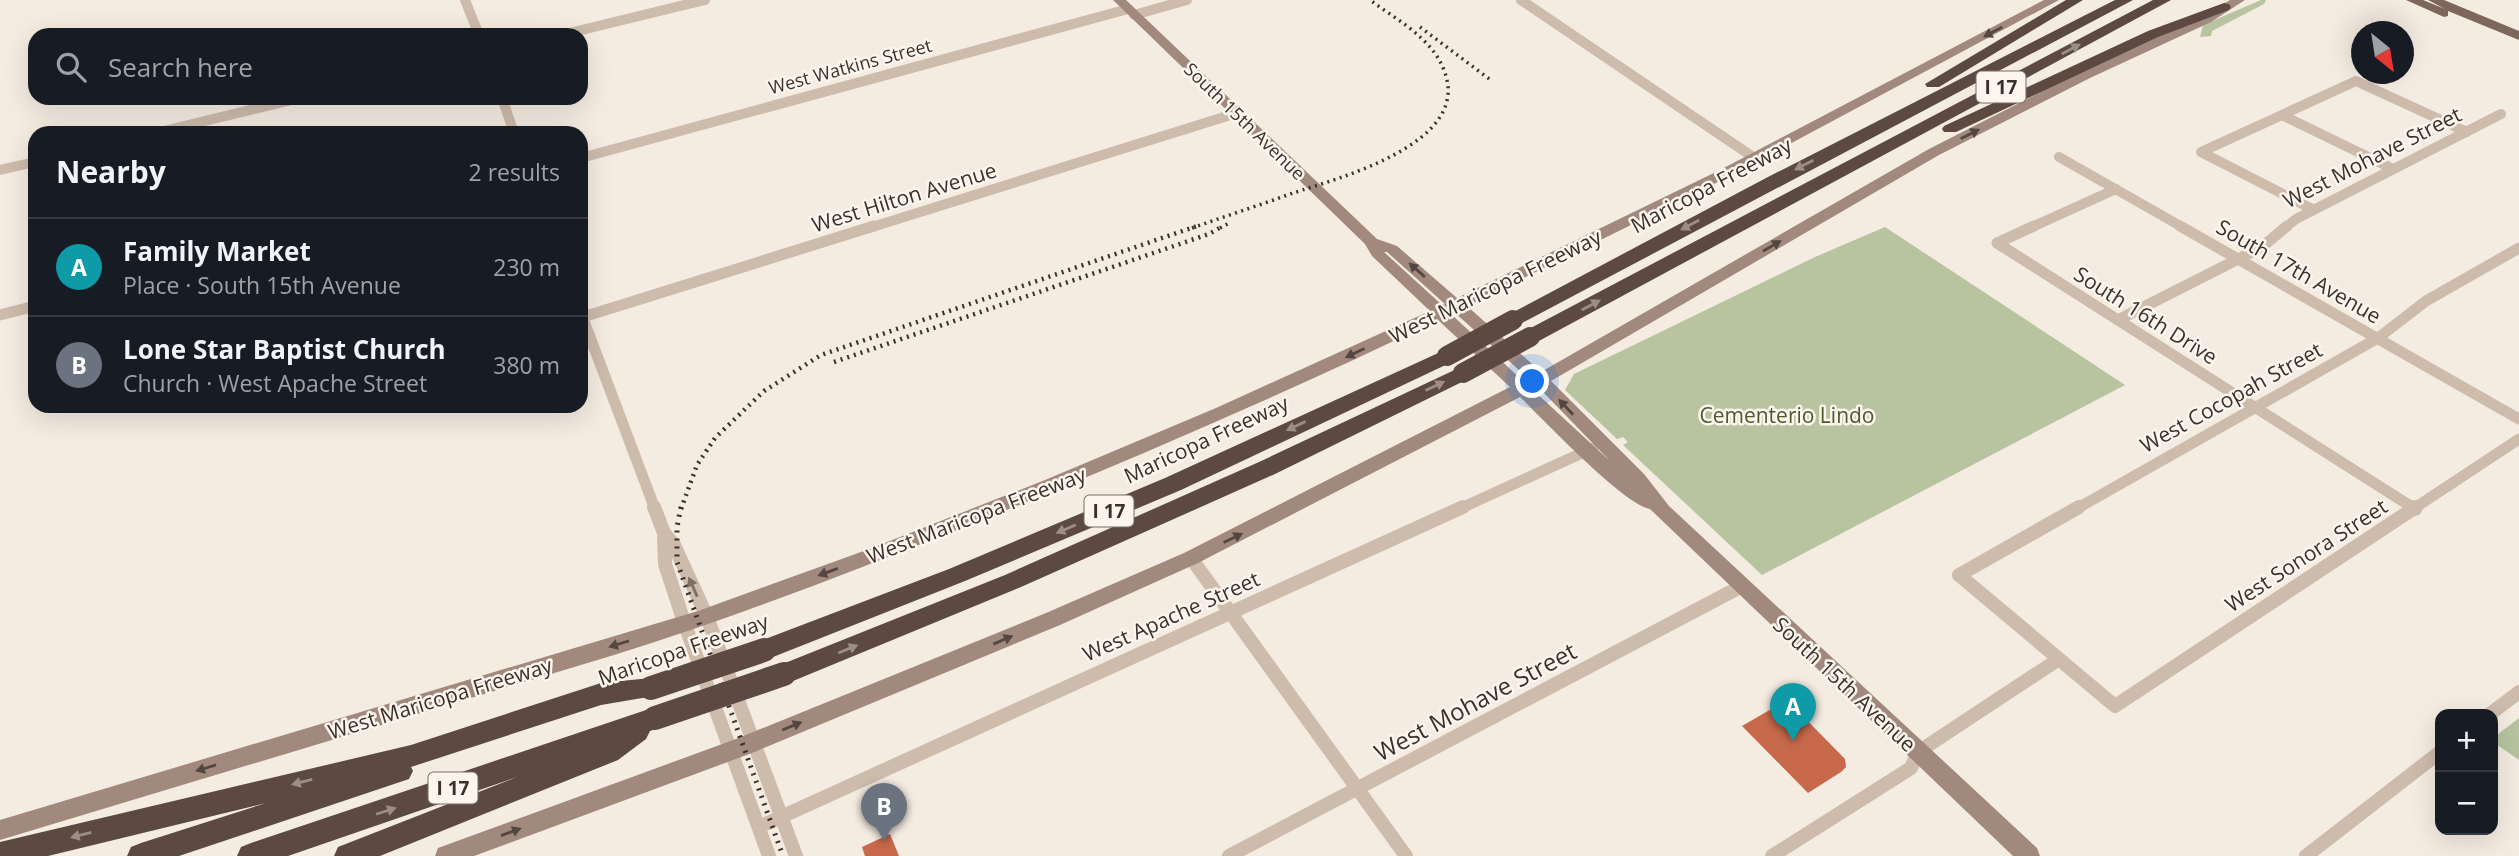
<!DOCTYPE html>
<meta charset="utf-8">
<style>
:root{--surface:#171b24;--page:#20242c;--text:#f1f3f6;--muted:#9ea1a6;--line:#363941;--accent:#0b8043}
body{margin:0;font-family:"Open Sans",sans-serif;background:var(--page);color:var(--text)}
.controls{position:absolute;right:21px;bottom:21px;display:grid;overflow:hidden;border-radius:14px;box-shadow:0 7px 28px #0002}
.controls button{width:63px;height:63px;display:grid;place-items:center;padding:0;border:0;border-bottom:2px solid var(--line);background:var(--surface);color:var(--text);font:35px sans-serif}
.compass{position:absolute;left:2351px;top:21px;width:63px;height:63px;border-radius:50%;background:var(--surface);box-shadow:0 7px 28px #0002;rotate:150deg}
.you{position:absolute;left:1533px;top:382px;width:24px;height:24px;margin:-18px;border:5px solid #fff;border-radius:50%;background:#1a73e8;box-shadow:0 0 0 10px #1a73e833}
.badge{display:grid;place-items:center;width:46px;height:46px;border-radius:50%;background:var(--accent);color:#fff;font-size:23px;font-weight:700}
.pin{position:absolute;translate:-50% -58px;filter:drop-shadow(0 2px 4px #0008)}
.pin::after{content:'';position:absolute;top:37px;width:24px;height:21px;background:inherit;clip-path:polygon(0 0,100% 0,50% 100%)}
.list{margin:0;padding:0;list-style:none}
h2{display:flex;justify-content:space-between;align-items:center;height:91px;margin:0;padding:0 28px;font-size:30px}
h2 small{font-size:23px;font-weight:400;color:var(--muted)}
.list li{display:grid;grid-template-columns:46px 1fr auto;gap:21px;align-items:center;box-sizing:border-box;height:98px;padding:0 28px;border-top:2px solid var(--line)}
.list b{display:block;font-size:26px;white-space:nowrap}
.list p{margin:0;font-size:23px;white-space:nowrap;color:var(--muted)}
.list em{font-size:23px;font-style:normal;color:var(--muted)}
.icon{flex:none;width:38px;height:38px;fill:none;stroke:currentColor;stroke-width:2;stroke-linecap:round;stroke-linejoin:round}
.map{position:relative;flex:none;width:2519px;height:856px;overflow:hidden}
.search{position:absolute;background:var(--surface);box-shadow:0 7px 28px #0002;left:28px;top:28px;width:560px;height:77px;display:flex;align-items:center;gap:18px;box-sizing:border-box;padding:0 24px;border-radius:21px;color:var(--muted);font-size:26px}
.panel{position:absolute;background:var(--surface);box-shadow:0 7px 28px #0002;left:28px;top:126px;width:560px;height:287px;border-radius:21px}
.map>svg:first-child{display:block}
.green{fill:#b8c4a0}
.building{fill:#c8694b}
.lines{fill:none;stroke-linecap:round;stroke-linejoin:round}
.minor-far2{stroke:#cdbbac;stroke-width:10}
.minor-far1{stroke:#cdbbac;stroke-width:11}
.minor{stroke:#cdbbac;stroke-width:14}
.secondary{fill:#a18a7d;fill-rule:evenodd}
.primary{fill:#7d675c;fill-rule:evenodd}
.motorway{fill:#5c4a42;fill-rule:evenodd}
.rail-far2{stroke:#3b302b;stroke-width:3.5;stroke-dasharray:2 4.5;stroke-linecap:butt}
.rail-far1{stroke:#3b302b;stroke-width:4.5;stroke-dasharray:2 5;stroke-linecap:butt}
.rail{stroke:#3b302b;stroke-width:5;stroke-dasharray:2 6;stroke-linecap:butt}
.motorway-bridge-far1{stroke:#5c4a42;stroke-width:20}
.motorway-bridge{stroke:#5c4a42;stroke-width:24}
.oneway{fill:#544640}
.oneway2{fill:#9c8e87}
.oneway3{fill:#7d6f65}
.labels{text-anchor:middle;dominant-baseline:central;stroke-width:5;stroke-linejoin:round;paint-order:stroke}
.far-street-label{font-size:18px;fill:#3b302b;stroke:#fbf5ee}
.shield{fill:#fbf5ee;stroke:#756b66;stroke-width:2}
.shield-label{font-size:19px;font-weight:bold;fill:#3b302b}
.street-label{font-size:21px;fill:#3b302b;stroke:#fbf5ee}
.park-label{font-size:21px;fill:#4a5a2e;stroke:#fbf5ee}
.near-street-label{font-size:24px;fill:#3b302b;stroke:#fbf5ee}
</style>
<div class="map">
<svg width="2519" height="856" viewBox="0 0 2519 856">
<rect width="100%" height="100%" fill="#f4ebe1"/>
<path class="green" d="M2261,0H2266L2264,4L2212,31L2211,36L2200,37L2203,25Z
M1885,227L2125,385L1762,575L1623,445L1628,442L1623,437L1617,439L1565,390L1574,374L1815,257Z
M2519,718V760L2493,742V738Z"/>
<path class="building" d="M1787,700L1845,759L1846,767L1841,772L1808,793L1742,726Z
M890,834L899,856H865L862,847Z"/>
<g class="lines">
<path class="minor-far2" d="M465,0L479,35
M1521,0L1753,157
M1134,15L1187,0
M561,35L705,0
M502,98L514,133
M2282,115L2393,169
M155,133L300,98
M2201,152L2356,81L2467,132
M2201,152L2314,210
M2059,157L2184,228
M581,158L1128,9
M0,170L35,162
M869,228L1237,113
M2030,228L2116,189
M2285,228L2296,219L2501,114"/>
<path class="minor-far1" d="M2180,226L2519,419
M1997,243L2415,509
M1997,243L2034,226
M581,313L655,509
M0,315L35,306
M583,317L874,226
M2118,320L2262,247L2287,226
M1459,509L1593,448
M2076,509L2378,338L2426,301L2519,248
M2413,509L2519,439"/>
<path class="minor" d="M654,507L664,533L665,564L685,625L769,856
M2079,507L1959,575L2115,706L2416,507
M2412,507L2415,509
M664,533L674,545L707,617L796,856
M1191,558L1406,856
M2490,714L2519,692
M759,827L1463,507
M1229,856L1742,586
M1772,856L1911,768L1918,752L2059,659
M2306,856L2440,752"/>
<path class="secondary" d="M1113,0H1126L1377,239L1397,246L1457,298L1720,170L2044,0H2059L1730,176L1467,306L1541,372L1929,149L2080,72L2203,16L2230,0H2245L2211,22L2090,78L1939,155L1551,381L1644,474L1669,506L2037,848L2040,856H2013L1650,509C1622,503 1545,421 1520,397L1198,563L1060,625L752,753L474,856H435L438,848L736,739L1046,613L1184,553L1510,387L1438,320C1284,394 1126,462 967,526C851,572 733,618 614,655L0,840V820L698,611L872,548L1045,480L1216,408L1430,311L1372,256L1365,244ZM1384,252H1387L1445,304L1442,305ZM1454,312L1528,378L1523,381L1451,314ZM1538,387L1543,392L1610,461L1533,390Z"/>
<path class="primary" d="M2406,0H2423L2445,9L2428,0H2444L2519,31V40L2448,11V16L2444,17Z"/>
<path class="motorway" d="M2066,0H2083L1939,87H1927L1925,84Z
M2115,0H2133L1520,324H1506L1503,320L1506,316L1766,178Z
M2153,0H2171L1537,342H1523L1520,337L1523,332Z
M2224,3L2229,4L2231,7L2229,10L2158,37L1956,132H1944L1942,129L1944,126L2148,31Z
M1447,349L1454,351L1457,356L1454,361L1181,490L965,581L773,657L764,660L755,657L752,650L755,643L949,569L1165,478Z
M1463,366L1470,368L1473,373L1470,378L1275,474L1021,587L793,681L784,684L775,681L772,674L775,667L1005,575L1259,462Z
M651,678L660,681L663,688L660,695L601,705L411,767L413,771L409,779L179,856H127L131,847L141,843L266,803L48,856H0V842L411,745L601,683Z
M655,707L664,710L668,718L664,726L650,731L646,739L618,760L380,856H334L338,847L517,777L288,856H237L241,847L251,843Z"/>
<path class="rail-far2" d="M1420,27L1492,81
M1192,228C1226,216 1260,205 1293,193C1339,178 1470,144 1445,73C1434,39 1397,20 1370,0
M1220,228L1231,222"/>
<path class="rail-far1" d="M834,362L1209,234L1223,226
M681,509L697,465L715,438L764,391L821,355L1197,226"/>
<path class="rail" d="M681,507L677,527V562L783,856"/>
<path class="motorway-bridge-far1" d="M1447,356L1513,320
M1463,373L1530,337"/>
<path class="motorway-bridge" d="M651,688L764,650
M655,718L784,674"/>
</g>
<defs><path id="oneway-solid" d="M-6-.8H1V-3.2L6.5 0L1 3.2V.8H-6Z" transform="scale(1.75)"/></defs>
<g class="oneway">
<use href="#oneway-solid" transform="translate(1993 32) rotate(152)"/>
<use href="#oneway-solid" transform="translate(1970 134) rotate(-27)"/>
<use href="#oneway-solid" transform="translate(1772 246) rotate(-30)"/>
<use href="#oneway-solid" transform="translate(1417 270) rotate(-139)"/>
<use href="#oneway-solid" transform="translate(1355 353) rotate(154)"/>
<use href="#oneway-solid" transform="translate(1566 407) rotate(-133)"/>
<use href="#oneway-solid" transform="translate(1233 538) rotate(-26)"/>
<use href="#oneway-solid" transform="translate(828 572) rotate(160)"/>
<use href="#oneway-solid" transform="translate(1003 640) rotate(-23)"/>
<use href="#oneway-solid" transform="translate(619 644) rotate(163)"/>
<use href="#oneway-solid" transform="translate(792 726) rotate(-22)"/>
<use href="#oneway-solid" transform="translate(206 768) rotate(163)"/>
<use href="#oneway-solid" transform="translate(511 832) rotate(-20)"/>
</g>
<g class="oneway2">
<use href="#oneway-solid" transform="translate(2071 49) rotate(-28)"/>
<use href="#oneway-solid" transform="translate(1804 165) rotate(153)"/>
<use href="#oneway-solid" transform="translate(1690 225) rotate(152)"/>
<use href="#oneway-solid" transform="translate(1591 305) rotate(-28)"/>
<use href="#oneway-solid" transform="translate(1435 386) rotate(-26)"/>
<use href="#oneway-solid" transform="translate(1296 426) rotate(155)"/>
<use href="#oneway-solid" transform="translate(1066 529) rotate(157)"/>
<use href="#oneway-solid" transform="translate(848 649) rotate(-22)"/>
<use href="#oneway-solid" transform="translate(302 782) rotate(166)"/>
<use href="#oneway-solid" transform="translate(386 811) rotate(-18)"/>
<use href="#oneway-solid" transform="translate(81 835) rotate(166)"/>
</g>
<use class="oneway3" href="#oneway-solid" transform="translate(693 587) rotate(-114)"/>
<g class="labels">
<g class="far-street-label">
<text transform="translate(850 66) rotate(-15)">West Watkins Street</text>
<text transform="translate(1245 121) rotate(44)">South 15th Avenue</text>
</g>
<g class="shield">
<rect x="1976.5" y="71.5" width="49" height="31" rx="5"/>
<rect x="1084.5" y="495.5" width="49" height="31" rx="5"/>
<rect x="428.5" y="772.5" width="49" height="31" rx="5"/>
</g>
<g class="shield-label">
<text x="2001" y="87">I 17</text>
<text x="1109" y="511">I 17</text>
<text x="453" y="788">I 17</text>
</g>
<g class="street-label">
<text transform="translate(2372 157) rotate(-27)">West Mohave Street</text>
<text transform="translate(1711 185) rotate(-28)">Maricopa Freeway</text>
<text transform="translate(904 197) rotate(-17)">West Hilton Avenue</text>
<text transform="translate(2299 271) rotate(30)">South 17th Avenue</text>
<text transform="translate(1495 286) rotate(-26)">West Maricopa Freeway</text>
<text transform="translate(2146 315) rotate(32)">South 16th Drive</text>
<text transform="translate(2231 397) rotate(-29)">West Cocopah Street</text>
<text transform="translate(1206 439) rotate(-25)">Maricopa Freeway</text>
<text transform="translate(976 515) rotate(-21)">West Maricopa Freeway</text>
<text transform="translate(2306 555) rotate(-33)">West Sonora Street</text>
<text transform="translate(1171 616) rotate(-24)">West Apache Street</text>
<text transform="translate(683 649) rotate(-19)">Maricopa Freeway</text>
<text transform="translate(1845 684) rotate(43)">South 15th Avenue</text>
<text transform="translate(440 698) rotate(-17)">West Maricopa Freeway</text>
</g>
<g class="park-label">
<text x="1787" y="415">Cementerio Lindo</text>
</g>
<g class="near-street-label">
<text transform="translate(1475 701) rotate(-28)">West Mohave Street</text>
</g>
</g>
</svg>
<div class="controls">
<button>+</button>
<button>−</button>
</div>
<svg class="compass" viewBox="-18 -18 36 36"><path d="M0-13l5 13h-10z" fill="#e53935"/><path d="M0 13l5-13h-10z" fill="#9ea1a6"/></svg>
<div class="you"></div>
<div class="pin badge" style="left:1793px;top:741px;background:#0f9aa8">A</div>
<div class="pin badge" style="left:884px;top:841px;background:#6b7280">B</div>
<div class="search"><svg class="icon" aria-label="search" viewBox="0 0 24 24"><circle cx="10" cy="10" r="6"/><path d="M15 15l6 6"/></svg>Search here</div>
<section class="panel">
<h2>Nearby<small>2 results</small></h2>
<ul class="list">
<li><span class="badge" style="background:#0f9aa8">A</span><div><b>Family Market</b><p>Place · South 15th Avenue</p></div><em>230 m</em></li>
<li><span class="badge" style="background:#6b7280">B</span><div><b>Lone Star Baptist Church</b><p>Church · West Apache Street</p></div><em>380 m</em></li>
</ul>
</section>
</div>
